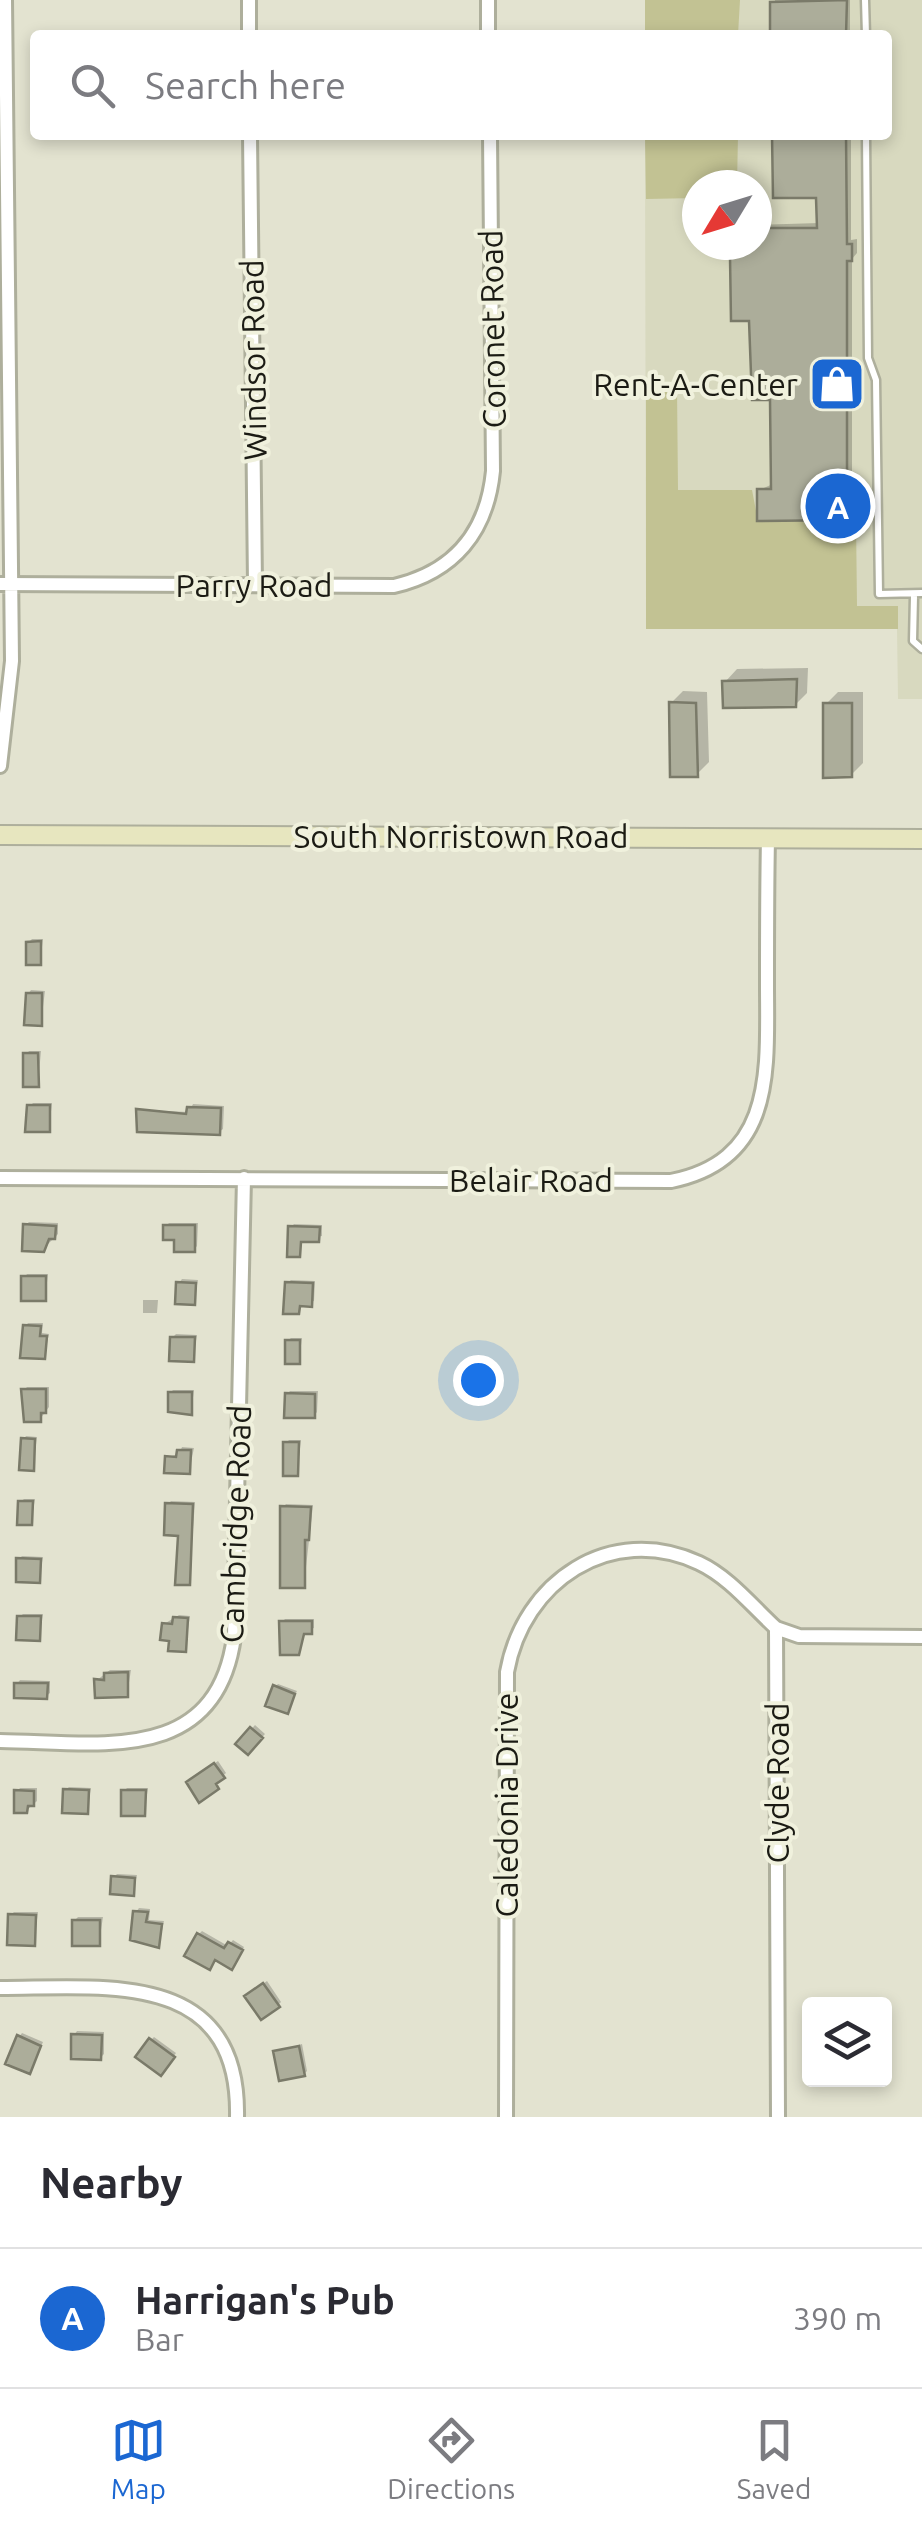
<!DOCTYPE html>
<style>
:root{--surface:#fff;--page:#f2f2f3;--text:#2b2b33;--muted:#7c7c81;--line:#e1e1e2;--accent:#1b67d2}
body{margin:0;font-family:Ubuntu,sans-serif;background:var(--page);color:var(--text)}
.controls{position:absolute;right:30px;bottom:30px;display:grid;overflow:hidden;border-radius:10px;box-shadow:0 5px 15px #0003}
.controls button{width:90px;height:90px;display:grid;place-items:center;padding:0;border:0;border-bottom:2px solid var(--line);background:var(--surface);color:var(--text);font:50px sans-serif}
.compass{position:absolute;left:682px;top:170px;width:90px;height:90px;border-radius:50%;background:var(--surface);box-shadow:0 5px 15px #0003;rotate:232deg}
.you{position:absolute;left:478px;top:1380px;width:35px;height:35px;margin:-25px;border:8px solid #fff;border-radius:50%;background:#1a73e8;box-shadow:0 0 0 15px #1a73e833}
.badge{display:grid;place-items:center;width:65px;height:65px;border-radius:50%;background:var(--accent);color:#fff;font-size:32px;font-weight:700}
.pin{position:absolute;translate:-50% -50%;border:5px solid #fff;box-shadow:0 2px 10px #0006}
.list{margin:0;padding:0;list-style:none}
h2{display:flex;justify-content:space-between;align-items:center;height:130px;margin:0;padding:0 40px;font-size:42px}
h2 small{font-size:32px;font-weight:400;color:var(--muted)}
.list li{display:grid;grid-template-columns:65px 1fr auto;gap:30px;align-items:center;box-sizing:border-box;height:140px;padding:0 40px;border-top:2px solid var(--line)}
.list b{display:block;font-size:38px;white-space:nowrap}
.list p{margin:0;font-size:32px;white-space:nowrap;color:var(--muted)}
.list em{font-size:32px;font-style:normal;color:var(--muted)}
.icon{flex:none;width:55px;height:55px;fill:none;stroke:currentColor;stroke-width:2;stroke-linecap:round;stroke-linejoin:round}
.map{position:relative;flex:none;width:922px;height:2117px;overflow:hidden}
.search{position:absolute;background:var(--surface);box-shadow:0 5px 15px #0003;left:30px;right:30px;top:30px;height:110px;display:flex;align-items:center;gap:25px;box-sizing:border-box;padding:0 35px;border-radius:10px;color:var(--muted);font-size:38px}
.sheet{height:270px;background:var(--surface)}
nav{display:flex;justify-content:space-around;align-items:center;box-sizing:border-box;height:140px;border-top:2px solid var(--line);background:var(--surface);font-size:28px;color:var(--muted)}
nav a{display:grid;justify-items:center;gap:5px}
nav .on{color:var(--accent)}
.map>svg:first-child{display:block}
.built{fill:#d8d9bf;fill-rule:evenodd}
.green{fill:#c2c293}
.shadow{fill:#0003}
.building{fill:#acad9a;stroke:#7a7a69;stroke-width:2.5}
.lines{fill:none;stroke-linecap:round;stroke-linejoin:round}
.lane-casing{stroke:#aeaf9c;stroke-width:11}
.street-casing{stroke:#aeaf9c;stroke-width:18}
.secondary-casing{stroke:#aeaf9c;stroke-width:22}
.lane{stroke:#fff;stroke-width:6}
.street{stroke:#fff;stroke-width:12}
.secondary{stroke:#e7e6bf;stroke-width:18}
.labels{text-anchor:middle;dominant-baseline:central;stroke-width:8;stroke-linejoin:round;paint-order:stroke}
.street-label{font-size:32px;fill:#1b1b14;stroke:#f0f1dd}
.poi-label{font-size:32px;fill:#1b1b14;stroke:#f0f1dd;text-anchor:end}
</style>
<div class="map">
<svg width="922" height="2117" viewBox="0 0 922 2117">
<rect width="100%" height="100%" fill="#e3e3d0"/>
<path class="built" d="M645,0H922V699H898L897,629H646L645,135H887V35H645ZM697,185H757V245H697Z"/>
<path class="green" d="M645,0H740L738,35H645Z
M645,135H738L737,185H697V198L646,199Z
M677,387L678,490H752L758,521L856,520L857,606H898V629H646V388Z"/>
<path class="shadow" d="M775,0H850V35H773Z
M774,135H851V240L857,239V253L852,259V512L846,517L759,490L773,484L772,397L727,245H757V225L819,223V195Z
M808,668L807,693L795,705L725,682L737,669Z
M683,691L707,692L709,762L697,774L671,703Z
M838,692H863V763L851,775L826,704Z
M32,939H43L40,963L28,943Z
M31,990L45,991L41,1023L28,994Z
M29,1051H41L38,1084L26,1055Z
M33,1103H52L49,1129L30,1106Z
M193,1104L224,1106L223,1129L219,1132L139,1110L189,1112Z
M29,1222L58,1223V1234L43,1249L25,1225Z
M169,1223H198L197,1246L194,1250L177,1238L166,1226Z
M294,1224L322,1225V1236L303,1239L299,1255L291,1227Z
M27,1274H48L45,1299L24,1278Z
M182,1279L198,1280L194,1302L179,1283Z
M291,1280L315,1281L314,1301L302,1304L298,1312L287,1283Z
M143,1300H158L157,1313H143Z
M28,1323H43L42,1333L49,1334L44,1357L25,1326Z
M176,1334L197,1335L193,1359L172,1338Z
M291,1338H302L299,1361L287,1341Z
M27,1387H49V1407L40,1419L24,1390Z
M173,1390H194L191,1413L170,1393Z
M290,1391H318L317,1412L314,1416L287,1394Z
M26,1436L37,1437L33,1468L23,1440Z
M289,1440H301L297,1474L286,1443Z
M182,1447L194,1448L189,1472L168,1457L179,1454Z
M24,1499H35L31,1523L20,1502Z
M171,1501L195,1502L189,1583L181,1533L167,1505Z
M286,1504L313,1505L304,1585L283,1507Z
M22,1556L43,1557L39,1580L19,1559Z
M23,1614H43L39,1638L19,1617Z
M179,1615L190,1616L185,1649L171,1639L164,1624Z
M285,1619H314V1628L306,1631L298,1653L282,1622Z
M110,1670H131L127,1695L97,1680Z
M20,1680L50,1681V1693L46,1696L17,1684Z
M278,1684L297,1691L287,1711L275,1687Z
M255,1725L265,1734L248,1752L239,1743Z
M218,1761L226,1773L218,1780V1787L192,1779Z
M69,1787L91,1788L87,1811L65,1790Z
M20,1788H37V1801L26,1811L17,1791Z
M127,1788H148L144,1814L124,1791Z
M117,1874L137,1875L133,1893L114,1877Z
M139,1908L150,1909L149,1920L164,1921L159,1945L136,1912Z
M14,1912H38L34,1943L10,1915Z
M78,1917H103L99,1943L74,1921Z
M202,1931L228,1946L233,1940L244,1947L235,1963L199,1934Z
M267,1981L281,2002L278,2005L250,1993Z
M77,2031L104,2032V2054L100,2058L74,2035Z
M22,2033L43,2042L32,2068L19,2037Z
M154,2037L176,2053L164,2069L151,2040Z
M302,2044L307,2071L304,2074L276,2052Z"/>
<path class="building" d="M847,0L846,35H770V2Z
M772,135H846L847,244H852V261H847V520L757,521V489H771L770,400H752L749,321H731L730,257L722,245H757V228H817L816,198H773Z
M797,679L796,707L723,708L722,681Z
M669,702L696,703L698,777H670Z
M823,703H852V777L823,778Z
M41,941V965H26V942Z
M26,993H42V1026L24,1025Z
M23,1053H38L39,1087H23Z
M27,1105H50V1132H25Z
M187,1107L221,1108L220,1135L137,1132L136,1109L186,1114Z
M23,1224L56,1226L55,1239H49L44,1252L22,1251Z
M163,1225H195V1252H174V1240H163Z
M288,1226L320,1227L319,1242H301L300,1257H287Z
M21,1276H46V1301H21Z
M176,1282L196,1283L195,1305L175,1304Z
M285,1282L313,1283L312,1307L300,1306L299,1314H283Z
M23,1325L41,1326L40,1336H47L45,1359L20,1358Z
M170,1337H195L194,1362L169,1361Z
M285,1340H300V1364H285Z
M21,1389H46V1413H41V1422H24Z
M168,1392H192V1415L168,1412Z
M285,1393L315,1394V1418H284Z
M21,1438L35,1439L34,1471L19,1470Z
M283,1442H299L298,1476H283Z
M177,1450H191L190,1474L164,1473L165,1456L176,1457Z
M18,1501H33L32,1525H17Z
M165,1503L193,1504L190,1585H175L178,1536L164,1535Z
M280,1506L311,1507L309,1540H305V1588H280Z
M16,1558L41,1559L40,1583L16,1582Z
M17,1616H41L40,1641L16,1640Z
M173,1617L188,1618L186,1652L168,1651L169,1641L160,1640L162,1623L172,1624Z
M279,1621H312V1634H304L299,1655H280Z
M128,1672V1697L95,1698L94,1679L104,1680V1673Z
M14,1683H48L47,1699L14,1698Z
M273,1685L295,1694L288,1714L265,1706Z
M250,1727L263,1738L248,1755L235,1744Z
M214,1763L225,1778L216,1784L219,1789L199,1803L186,1782Z
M63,1789L89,1790L88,1814L62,1813Z
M14,1790L34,1791V1806H28L27,1813H14Z
M121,1790H146L145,1816H121Z
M111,1876L135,1878L134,1896L110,1894Z
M133,1911L148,1912L146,1922L162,1924L159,1948L130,1940Z
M8,1914L36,1915L35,1946L7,1945Z
M72,1920H100V1946H72Z
M197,1933L224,1948L228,1942L243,1950L232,1970L215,1960L210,1970L184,1956Z
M263,1983L280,2007L261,2020L244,1996Z
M71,2034L102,2035L101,2060L71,2059Z
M17,2035L41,2046L30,2074L5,2064Z
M149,2038L175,2057L161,2076L135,2057Z
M299,2046L305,2076L279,2081L273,2051Z"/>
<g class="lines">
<g class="lane-casing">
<path id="lane" d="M865,0L866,35
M866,135L868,358L876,380L879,594L922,593
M914,596L913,641L922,649"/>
</g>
<g class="street-casing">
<path id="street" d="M249,0V35
M488,0V35
M250,135L255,585
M0,584L394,586C454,572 487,532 493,471L490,135
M0,766L12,661L5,0
M0,1178L671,1181C776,1160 767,1069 767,984C767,936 767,887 768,838
M776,1628L799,1636L922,1637
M0,1741C98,1742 216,1767 234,1637L244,1178
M0,1988C104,1988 240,1968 237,2117
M506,2117L507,1672C523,1582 610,1522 699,1563C729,1577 752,1606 776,1628L778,2117"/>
</g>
<g class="secondary-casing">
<path id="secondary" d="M0,835L922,839"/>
</g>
<use href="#lane" class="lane"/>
<use href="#street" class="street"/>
<use href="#secondary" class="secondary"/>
</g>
<defs>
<g id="shop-square" transform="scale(2.875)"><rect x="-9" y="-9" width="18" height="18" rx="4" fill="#1b67d2" stroke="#f0f1dd"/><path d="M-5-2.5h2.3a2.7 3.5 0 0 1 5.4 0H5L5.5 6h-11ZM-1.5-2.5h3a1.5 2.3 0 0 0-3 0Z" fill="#fff"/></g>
</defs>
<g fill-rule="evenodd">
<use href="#shop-square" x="837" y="384"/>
</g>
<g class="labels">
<g class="street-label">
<text transform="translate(492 329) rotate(-91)">Coronet Road</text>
<text transform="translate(253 360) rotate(-91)">Windsor Road</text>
<text x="254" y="585">Parry Road</text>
<text x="461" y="836">South Norristown Road</text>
<text x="531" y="1180">Belair Road</text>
<text transform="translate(235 1524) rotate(-88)">Cambridge Road</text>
<text transform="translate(777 1783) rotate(-90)">Clyde Road</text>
<text transform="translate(506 1805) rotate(-90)">Caledonia Drive</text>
</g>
<g class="poi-label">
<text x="798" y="384">Rent-A-Center</text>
</g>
</g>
</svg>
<div class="controls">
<button><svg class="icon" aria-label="layers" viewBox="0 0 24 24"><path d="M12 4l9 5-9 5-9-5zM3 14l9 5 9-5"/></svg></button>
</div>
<svg class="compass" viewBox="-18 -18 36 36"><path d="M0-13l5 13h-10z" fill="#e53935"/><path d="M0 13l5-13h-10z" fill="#7c7c81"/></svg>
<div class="you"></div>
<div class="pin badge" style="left:838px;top:506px">A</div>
<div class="search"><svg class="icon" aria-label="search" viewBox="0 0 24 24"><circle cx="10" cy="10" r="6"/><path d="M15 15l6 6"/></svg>Search here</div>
</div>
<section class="sheet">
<h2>Nearby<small></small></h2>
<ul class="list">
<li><span class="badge">A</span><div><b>Harrigan's Pub</b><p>Bar</p></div><em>390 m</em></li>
</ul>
</section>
<nav>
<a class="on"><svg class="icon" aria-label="map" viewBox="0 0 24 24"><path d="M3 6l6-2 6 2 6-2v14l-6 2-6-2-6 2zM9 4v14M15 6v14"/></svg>Map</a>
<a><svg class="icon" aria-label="directions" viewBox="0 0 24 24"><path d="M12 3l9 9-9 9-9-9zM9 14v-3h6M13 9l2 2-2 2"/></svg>Directions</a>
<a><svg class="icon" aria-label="saved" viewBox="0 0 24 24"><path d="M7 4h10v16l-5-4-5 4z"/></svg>Saved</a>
</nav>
